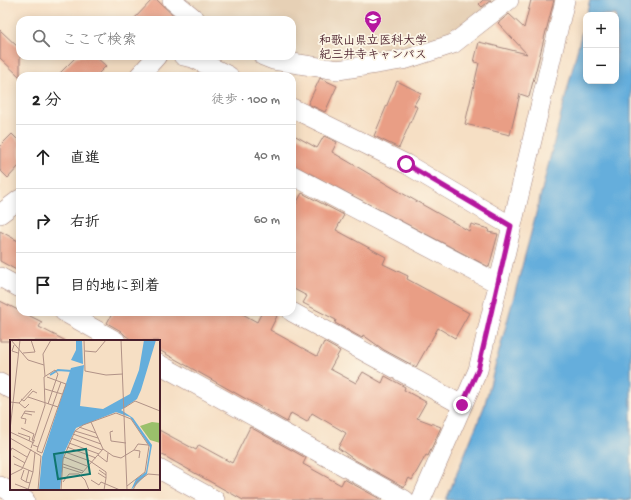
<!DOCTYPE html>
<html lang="ja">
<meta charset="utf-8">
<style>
:root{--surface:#fff;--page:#f6f6f6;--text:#222;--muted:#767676;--line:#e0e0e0}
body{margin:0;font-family:"Gochi Hand","Klee One",sans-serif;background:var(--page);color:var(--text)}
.controls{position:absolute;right:12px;top:12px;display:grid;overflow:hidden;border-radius:8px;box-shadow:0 2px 10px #0003}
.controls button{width:36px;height:36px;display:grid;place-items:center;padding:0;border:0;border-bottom:1px solid var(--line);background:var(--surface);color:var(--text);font:20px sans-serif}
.stop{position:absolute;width:12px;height:12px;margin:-9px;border:3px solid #b5179e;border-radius:50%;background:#fff}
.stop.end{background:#b5179e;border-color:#fff;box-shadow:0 1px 4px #0008}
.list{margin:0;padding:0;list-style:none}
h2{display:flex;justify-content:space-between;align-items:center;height:52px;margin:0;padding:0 16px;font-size:17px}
h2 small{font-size:13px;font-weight:400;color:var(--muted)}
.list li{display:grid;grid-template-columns:26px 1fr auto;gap:12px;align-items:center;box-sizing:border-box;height:64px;padding:0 16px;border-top:1px solid var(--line)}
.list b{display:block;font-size:15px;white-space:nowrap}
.list em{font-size:13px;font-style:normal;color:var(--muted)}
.icon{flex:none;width:22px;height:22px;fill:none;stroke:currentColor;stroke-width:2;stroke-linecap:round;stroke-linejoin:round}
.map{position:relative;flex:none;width:631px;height:500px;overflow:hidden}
.search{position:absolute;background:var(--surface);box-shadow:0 2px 10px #0003;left:16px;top:16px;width:280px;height:44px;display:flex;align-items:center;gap:10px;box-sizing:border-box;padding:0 14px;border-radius:12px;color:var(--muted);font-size:15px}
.panel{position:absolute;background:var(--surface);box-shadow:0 2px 10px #0003;left:16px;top:72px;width:280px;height:244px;border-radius:12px}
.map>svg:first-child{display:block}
.built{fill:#e6d0b5}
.water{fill:#65aedc;stroke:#586684;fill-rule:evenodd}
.building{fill:#e99e85}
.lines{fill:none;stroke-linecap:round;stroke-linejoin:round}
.minor-casing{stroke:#a07f78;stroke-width:20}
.minor{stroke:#fff;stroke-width:19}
.route{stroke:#b5179e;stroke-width:5}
.labels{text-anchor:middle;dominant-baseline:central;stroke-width:3.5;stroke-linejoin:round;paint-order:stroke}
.poi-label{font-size:12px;font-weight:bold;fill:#4a1f2b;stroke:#fcf5e5}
.inset-river{fill:none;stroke:#65aedc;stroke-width:2}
.inset-road{fill:none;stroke:#b19287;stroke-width:1}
.view{fill:#0f766e;fill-opacity:0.15;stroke:#0f766e;stroke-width:2}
.inset-edge{fill:none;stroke:#4a1f2b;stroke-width:2}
</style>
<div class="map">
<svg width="631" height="500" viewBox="0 0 631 500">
<rect width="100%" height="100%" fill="#fcf5e5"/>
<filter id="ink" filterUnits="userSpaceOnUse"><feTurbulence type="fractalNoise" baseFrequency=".025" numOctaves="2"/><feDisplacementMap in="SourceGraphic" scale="8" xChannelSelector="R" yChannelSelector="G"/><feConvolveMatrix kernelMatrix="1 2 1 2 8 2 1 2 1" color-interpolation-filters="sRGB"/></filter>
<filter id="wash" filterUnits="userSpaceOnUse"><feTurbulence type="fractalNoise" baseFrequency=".012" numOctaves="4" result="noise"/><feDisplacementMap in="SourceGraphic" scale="16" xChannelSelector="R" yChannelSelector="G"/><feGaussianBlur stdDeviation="0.9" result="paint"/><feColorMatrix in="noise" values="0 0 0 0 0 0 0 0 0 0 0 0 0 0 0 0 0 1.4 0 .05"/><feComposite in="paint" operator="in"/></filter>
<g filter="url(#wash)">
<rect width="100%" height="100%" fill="#f6dfc4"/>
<path class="built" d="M184,0H499L474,23L435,44L339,66L292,56V20H207Z"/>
<path class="water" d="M590,0H631V500H446L484,407L531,233ZM586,15H616V81H586Z"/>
<g id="blocks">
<path class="building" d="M152,0H157L178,20H133Z
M483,0H491L482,7L479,4Z
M531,0H554L529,97L520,94L510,135L465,124L479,63L474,62L479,42L527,54L498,23L509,14L524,28Z
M0,30L20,49V77L0,58Z
M77,56H95L106,66L96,76H57Z
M320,78L337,86L325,112L308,104Z
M397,81L421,93L414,105L417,107L399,148L374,136Z
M12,134L20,142V165L8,178L0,170V146Z
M292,134L317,148L324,136L337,142L332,152L400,192L469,231L471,224L489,229L488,232L498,234L489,267L292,164Z
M302,193L344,215L336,230L386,257L383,264L408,276L407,279L469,313L455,338L438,328L416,367L384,350L363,335L362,338L335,323L336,320L303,303L307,296L292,288V211Z
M0,231L20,242V272L0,261Z
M0,301L42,322L39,327L66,341H0Z
M113,312H239L257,322L262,312H268L277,316L270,330L317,356L324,342L340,351L330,369L356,383L363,372L382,383L385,376L405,387L404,390L426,402L417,418L441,427L428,456L426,455L412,480L409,478L404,487L355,460L338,448L346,433L312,413L307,422L291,413L287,422L159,350V341H134L126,336L121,331L107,323Z
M250,427L306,458L303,464L341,485L344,479L382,500H243L159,453V430L196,450L199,445L232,463Z"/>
</g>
</g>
<g filter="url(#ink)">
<use href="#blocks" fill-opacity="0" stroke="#a07f78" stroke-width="1"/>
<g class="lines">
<g class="minor-casing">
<path id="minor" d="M172,0L196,20
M183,56L193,58L229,76
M263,56L273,60L338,70L407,59L453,44L509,0
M139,76L157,56
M292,108L406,164L511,226
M292,175L497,283
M0,214L20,199
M0,277L20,288
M64,312L116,341
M292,312L462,405
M159,364L405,500
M0,383L11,389
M159,469L215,500
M0,486L25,500
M421,500L478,370L565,0"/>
</g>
<use href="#minor" class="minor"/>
</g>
</g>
<g class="lines" filter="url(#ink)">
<path class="route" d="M406,164L511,226L478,370L462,405"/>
</g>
<defs>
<g id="university-pin" transform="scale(0.9)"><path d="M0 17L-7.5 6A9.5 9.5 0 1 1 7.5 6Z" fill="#b5179e" stroke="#fcf5e5"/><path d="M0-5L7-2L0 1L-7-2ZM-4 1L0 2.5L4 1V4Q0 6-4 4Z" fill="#fff"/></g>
</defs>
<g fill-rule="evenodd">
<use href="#university-pin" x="373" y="19"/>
</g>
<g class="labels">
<g class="poi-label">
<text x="373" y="42">和歌山県立医科大学<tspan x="373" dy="14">紀三井寺キャンパス</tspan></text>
</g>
</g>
<g transform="translate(10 340)">
<rect width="150" height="150" fill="#f6dfc4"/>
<path d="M142,82L150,83V103L140,100L130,86Z" fill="#9ac06b"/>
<path d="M66,0H72L73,24L61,20L66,10ZM134,0H146L131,50L127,59L111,70L123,78L142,105L137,134L121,150L126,139L136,132L140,107L120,77L106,72L66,88L54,113L50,150H29L32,117L61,28L74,25L70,66L93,69L120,54L129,30Z" fill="#65aedc"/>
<path class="inset-river" d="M40,35L48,30L62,31"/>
<path class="inset-road" d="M1,0L18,20L34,25M74,0L75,31L96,35L113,34M111,0L117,150M4,5L2,11L8,13M75,11L86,12L96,0M13,13L25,12L21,0M35,36L33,14L41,0M35,49L52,54M18,57L48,67M11,59L14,61L23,51L27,53M0,62L9,63L15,68L19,64M9,63L22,49M114,68L125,61L150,71M14,73L11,78L16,79L15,84M22,75L14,73L15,71L25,72M81,82L93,109L103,116L111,118L124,110L128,104L138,105M69,87L86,93M11,88L24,94L22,100L25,101M0,90L10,0M65,91L88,98M103,91L100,92L101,101L116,103M0,92L24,103M8,93L20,97L19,101M63,94L91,104M0,98L31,116L28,150M61,98L92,110M59,103L89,114M23,105L28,107L27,111L32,113L56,44L37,37M28,107L51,42M57,107L86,118M21,108L35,65L34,37L45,30L48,34L38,64M124,110L130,111L129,118M0,112L2,108L17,117M55,112L80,121L96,132V135L89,130M88,115L97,122L98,113M3,116L15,123M54,117L77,126M4,124L23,132L25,112M53,124L73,131M53,127L72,133L93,109M14,130L11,139L16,142M19,130L16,142L20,143M88,133L96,138V135M0,135L12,129L21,109M81,140L89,145L91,142L110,150M53,142L59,134H69L75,140L79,150M5,144L18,149M18,150L23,132M51,150L53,119L65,91L73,85L106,73L121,79L139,106L135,132L117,146M94,150L96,138M123,150L127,142L138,134L150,135"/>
<path class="view" d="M76,109L80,134L48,139L44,114Z"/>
<rect width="150" height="150" class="inset-edge"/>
</g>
</svg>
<div class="controls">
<button>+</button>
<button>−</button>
</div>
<div class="stop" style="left:406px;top:164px"></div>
<div class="stop end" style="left:462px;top:405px"></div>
<div class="search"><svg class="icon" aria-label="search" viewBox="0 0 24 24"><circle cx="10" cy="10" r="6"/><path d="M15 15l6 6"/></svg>ここで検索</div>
<section class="panel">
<h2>2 分<small>徒歩 · 100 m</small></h2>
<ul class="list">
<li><svg class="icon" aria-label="ahead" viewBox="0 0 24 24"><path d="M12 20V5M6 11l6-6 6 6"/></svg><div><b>直進</b></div><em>40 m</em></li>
<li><svg class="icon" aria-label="right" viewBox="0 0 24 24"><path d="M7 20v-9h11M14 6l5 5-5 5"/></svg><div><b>右折</b></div><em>60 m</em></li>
<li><svg class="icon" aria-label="arrive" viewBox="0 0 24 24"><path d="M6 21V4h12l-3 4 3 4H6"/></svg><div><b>目的地に到着</b></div></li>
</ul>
</section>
</div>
